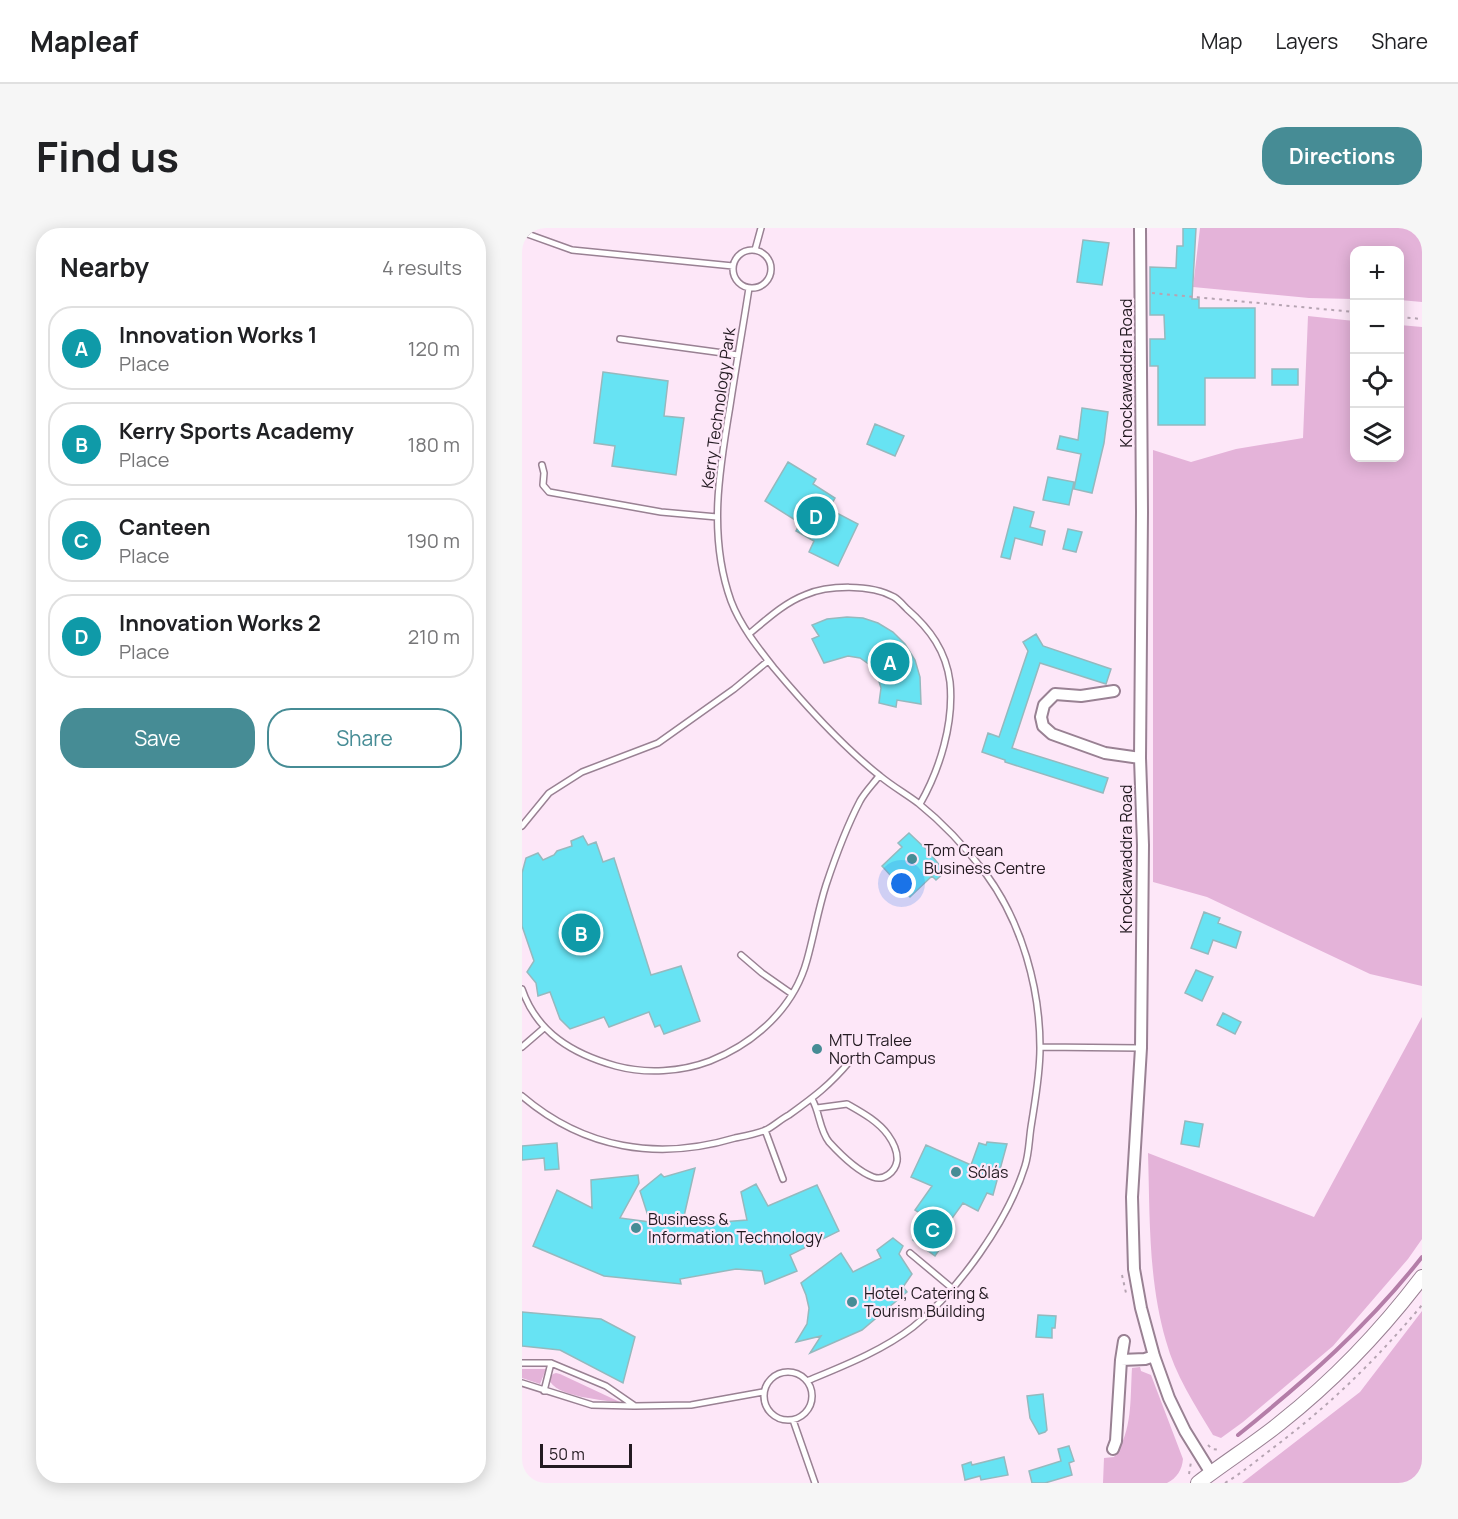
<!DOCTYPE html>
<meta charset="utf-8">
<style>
:root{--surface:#fff;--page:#f6f6f6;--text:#202124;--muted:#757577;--line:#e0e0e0;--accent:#468c95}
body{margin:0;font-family:Manrope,sans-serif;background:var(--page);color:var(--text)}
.controls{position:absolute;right:18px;top:18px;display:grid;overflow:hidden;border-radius:12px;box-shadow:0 3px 15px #0003}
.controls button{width:54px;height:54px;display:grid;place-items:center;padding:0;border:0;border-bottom:2px solid var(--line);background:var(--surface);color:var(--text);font:30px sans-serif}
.scale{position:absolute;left:18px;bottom:15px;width:92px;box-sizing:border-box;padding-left:6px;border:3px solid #231a21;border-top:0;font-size:16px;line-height:21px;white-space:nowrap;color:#231a21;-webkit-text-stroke:4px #fde7f8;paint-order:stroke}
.you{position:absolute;left:380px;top:656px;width:21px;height:21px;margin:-15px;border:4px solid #fff;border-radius:50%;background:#1a73e8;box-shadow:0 0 0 9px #1a73e833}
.badge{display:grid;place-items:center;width:39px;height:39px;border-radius:50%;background:var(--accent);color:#fff;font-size:20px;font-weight:700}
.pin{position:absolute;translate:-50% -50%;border:3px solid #fff;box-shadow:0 2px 6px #0006}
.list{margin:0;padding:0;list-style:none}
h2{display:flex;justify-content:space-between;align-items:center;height:78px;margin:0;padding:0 24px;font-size:26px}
h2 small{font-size:20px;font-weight:400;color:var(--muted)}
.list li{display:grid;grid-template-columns:39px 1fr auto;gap:18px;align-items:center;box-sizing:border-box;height:84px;margin:0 12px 12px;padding:0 12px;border:2px solid var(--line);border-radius:24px}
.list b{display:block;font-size:22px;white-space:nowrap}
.list p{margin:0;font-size:20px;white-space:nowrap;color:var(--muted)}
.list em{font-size:20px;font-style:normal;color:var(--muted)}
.actions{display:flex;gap:12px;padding:18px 24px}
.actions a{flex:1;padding:14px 0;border:2px solid var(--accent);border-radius:24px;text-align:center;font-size:21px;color:var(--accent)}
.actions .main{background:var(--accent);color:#fff}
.icon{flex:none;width:33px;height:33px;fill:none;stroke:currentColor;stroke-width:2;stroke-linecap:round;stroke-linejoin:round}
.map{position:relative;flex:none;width:900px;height:1255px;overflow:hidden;border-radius:24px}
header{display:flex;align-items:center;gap:36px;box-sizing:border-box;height:84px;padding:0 30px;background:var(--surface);border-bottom:2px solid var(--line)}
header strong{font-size:28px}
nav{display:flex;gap:33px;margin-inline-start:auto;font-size:21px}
.intro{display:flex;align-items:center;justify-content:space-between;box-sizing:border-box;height:144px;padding:0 36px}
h1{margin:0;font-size:42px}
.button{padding:15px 27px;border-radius:24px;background:var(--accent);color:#fff;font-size:21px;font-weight:700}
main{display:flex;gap:36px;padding:0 36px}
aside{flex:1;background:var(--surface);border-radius:24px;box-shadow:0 3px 15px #0003}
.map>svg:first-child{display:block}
.green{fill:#e4b3d9}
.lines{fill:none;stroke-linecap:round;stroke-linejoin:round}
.stream{stroke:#b47ea8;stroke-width:4}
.building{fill:#67e3f3;stroke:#95b9be;stroke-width:1.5}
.service-casing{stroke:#998193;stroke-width:8}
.minor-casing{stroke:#998193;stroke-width:14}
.tertiary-casing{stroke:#998193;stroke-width:16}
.path{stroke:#b6a4b2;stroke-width:2;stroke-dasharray:3 4.5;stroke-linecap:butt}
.service{stroke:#fff;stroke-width:5}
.minor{stroke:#fff;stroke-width:10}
.tertiary{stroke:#fff;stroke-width:14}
.poi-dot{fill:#468c95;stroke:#fde7f8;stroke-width:2}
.labels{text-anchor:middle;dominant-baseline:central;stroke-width:4.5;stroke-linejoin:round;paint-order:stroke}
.street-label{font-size:16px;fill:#231a21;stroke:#fde7f8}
.poi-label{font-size:16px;fill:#231a21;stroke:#fde7f8;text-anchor:start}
</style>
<header>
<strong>Mapleaf</strong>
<nav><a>Map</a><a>Layers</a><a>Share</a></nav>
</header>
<div class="intro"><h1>Find us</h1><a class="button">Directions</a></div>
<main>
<aside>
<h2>Nearby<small>4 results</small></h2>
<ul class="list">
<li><span class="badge" style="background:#0f9aa8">A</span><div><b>Innovation Works 1</b><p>Place</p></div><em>120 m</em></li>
<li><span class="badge" style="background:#0f9aa8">B</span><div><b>Kerry Sports Academy</b><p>Place</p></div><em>180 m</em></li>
<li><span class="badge" style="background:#0f9aa8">C</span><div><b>Canteen</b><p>Place</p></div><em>190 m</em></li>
<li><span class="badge" style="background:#0f9aa8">D</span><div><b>Innovation Works 2</b><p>Place</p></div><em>210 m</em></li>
</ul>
<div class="actions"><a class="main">Save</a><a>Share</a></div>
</aside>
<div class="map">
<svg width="900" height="1255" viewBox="0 0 900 1255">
<rect width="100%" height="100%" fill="#fde7f8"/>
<path class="green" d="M678,0H900V74L878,72V22H832V71L787,70L671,59Z
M786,88L832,93V230H878V97L900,99V758L848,746L685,669L631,654V222L669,234L714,221L781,210Z
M900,789V1011L886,1031L811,1118L721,1194L699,1210L691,1207C673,1177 653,1147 644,1113C626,1051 628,988 626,925L792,989Z
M900,1083V1255H720L838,1164Z
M618,1139L619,1143L629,1147L661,1231C660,1242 655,1250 645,1255H581L582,1230L592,1229C611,1203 608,1171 610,1140Z
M0,1141H24L18,1156L0,1150Z
M34,1145L38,1146L100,1175C83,1172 32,1169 27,1151L31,1146Z"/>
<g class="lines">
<path class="stream" d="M716,1207C784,1152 846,1098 900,1029"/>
</g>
<path class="building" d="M661,0H674L670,71H677V80H733V150H683V197H636V138H628V111H643L642,87H628V39L654,40L655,18H661Z
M561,12L587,15L580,57L555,54Z
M750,141H776V157H750Z
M81,144L146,153L142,188L162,190L154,247L90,238L93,218L72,215Z
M560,180L586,184L582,215L570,265L552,261L559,226L535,221L538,208L556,212Z
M353,196L382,208L373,228L345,216Z
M266,234L294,251L291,256L313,270L307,281L336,296L316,338L287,324L292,313L274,303L278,295L243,273Z
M526,249L552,254L547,277L521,272Z
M492,279L512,284L508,299L523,303L520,317L493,310L488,331L479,329Z
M546,301L560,304L554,324L541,321Z
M325,389L341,390L356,395L371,404L383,416L393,432L398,449L399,476L375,472L374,479L357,475L359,460L355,447L348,437L338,430L326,428L302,435L290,411L297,408L290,397L305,391Z
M514,406L521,418L589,441L584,456L518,435L490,520L586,550L581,565L483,534V532L460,524L466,505L477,509L506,423L501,414Z
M387,605L406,623L423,644L414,652L410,648L388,669L360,638L380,619L376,615Z
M61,608L66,617L74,614L81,634L92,630L129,747L159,738L178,793L142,806L138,797L133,799L127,784L87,799L82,789L48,801L38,791L28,764L16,768L14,755L5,744L12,733L0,698V645L4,630L16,625L21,632L32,627L35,623L50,618L49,613Z
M682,684L698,690L696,695L719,704L714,720L691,712L686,726L669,720Z
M674,742L691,749L680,773L663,765Z
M701,785L719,794L713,806L695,797Z
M663,893L681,896L677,919L659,916Z
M465,914L485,916L471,967L465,965L456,983L441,975L418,1007L424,1012L413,1028L391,1012L403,995L396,990L399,986L393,982L410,958L389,949L404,917L449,937L457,915L464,917Z
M35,915L37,941L23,942L22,930L0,932V918Z
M173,940L160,997L225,992L219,964L234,956L246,978L295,957L317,1003L268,1027L275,1043L243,1056L240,1043L214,1041L158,1051L159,1056L82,1048L11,1018L35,962L70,980L69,952L116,947L117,955L98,990L128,994L118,963L139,946L142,949Z
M371,1010L381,1018L377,1026L390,1046L381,1059L385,1064L340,1102L288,1125L299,1108L274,1114L285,1096L287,1080L284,1067L279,1055L319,1025L331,1044L359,1030L355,1022Z
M0,1084L79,1091L113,1109L101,1155L38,1122L0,1118Z
M516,1087L534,1088L533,1100H530V1110L514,1109Z
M521,1166L525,1202L523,1204L517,1206L508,1190L505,1168Z
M547,1218L552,1233L547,1235L550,1247L523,1255H510L507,1243L539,1233L536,1221Z
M482,1229L486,1247L459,1252L458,1248L443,1252L440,1237L449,1234L450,1237Z"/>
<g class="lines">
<g class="service-casing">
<path id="service" d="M0,4L50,22L211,38
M211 41a19 19 0 1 1 38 0a19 19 0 1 1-38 0Z
M233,22L239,0
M227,60C221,99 214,138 208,178C197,243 186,309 209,373C218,397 236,420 252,440C283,477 320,518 358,548C370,558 384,566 396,575C421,595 445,621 464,646C500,695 518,760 518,820C518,847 513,873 509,899C507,912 507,926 503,938C486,993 436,1063 391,1099C360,1123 321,1138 285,1153
M98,111L216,127
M20,237L22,245L21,257L27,264L139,284L195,289
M227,406C244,392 262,375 283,367C306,357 349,356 372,369C377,372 381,377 385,381C408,401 424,423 428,454C432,495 418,541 398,576
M0,598L27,565L60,544L136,515L212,461L246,433
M219,727L240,745L270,766
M0,761C15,805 51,826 94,838C124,846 159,844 188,833C233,815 272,780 285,732C292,707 296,682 304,657C313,630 325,598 338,573C343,564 351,556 357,548
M0,819L22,800
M518,819L618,820
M0,868C62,921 136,933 213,910C223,908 234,906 244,902C252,898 259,891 267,887C292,869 308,857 328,833
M290,871C298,885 297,901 307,914C318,926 335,943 351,949C362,953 373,944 375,933C376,923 371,914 366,907C356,893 339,884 325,876L295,880
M243,902L261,951
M388,1025L431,1061
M0,1135H29L84,1158L113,1178L169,1177L241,1164
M242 1168a24 24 0 1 1 48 0a24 24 0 1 1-48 0Z
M0,1155L70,1177L112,1178
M22,1163L29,1135
M271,1192L293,1255"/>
</g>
<g class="minor-casing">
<path id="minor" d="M618,0L620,284L618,530L621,617L619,820L610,969L612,1041L619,1080L632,1128L647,1170L663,1203L689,1245
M592,463L559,468L533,466L522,477L519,489L521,498L530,506L583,525L618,530
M599,1132L623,1131L632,1128
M591,1221L594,1213L599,1132L602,1113"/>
</g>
<g class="tertiary-casing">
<path id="tertiary" d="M676,1255C703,1234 732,1216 758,1195C811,1153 859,1103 900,1049"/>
</g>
<path class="path" d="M630,65L832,84
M878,89L900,91
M600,1047L604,1065
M686,1217L690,1221L699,1222
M667,1246L669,1234
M703,1255C720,1245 735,1232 751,1220C809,1176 853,1133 900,1077"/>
<use href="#service" class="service"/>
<use href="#minor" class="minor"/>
<use href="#tertiary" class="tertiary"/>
</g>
<g class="poi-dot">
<circle cx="390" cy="631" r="6"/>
<circle cx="295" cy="821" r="6"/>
<circle cx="434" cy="944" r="6"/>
<circle cx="114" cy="1000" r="6"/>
<circle cx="330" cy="1074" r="6"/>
</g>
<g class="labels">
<g class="street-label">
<text transform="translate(604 145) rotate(-90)">Knockawaddra Road</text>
<text transform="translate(196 180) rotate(-82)">Kerry Technology Park</text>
<text transform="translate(604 631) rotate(-90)">Knockawaddra Road</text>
</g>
<g class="poi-label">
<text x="402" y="622">Tom Crean<tspan x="402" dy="18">Business Centre</tspan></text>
<text x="307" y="812">MTU Tralee<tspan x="307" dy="18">North Campus</tspan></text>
<text x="446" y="944">Sólás</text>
<text x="126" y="991">Business &amp;<tspan x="126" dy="18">Information Technology</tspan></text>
<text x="342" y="1065">Hotel, Catering &amp;<tspan x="342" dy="18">Tourism Building</tspan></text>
</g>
</g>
</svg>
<div class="controls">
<button>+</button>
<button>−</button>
<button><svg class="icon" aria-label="locate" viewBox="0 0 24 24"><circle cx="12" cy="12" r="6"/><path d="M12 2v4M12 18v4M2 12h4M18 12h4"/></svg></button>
<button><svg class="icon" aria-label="layers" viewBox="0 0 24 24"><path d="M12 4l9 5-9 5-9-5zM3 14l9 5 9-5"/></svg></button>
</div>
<div class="scale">50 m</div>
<div class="you"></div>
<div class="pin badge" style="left:368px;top:434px;background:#0f9aa8">A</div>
<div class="pin badge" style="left:59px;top:705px;background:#0f9aa8">B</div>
<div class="pin badge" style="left:411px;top:1001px;background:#0f9aa8">C</div>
<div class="pin badge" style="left:294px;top:288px;background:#0f9aa8">D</div>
</div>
</main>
